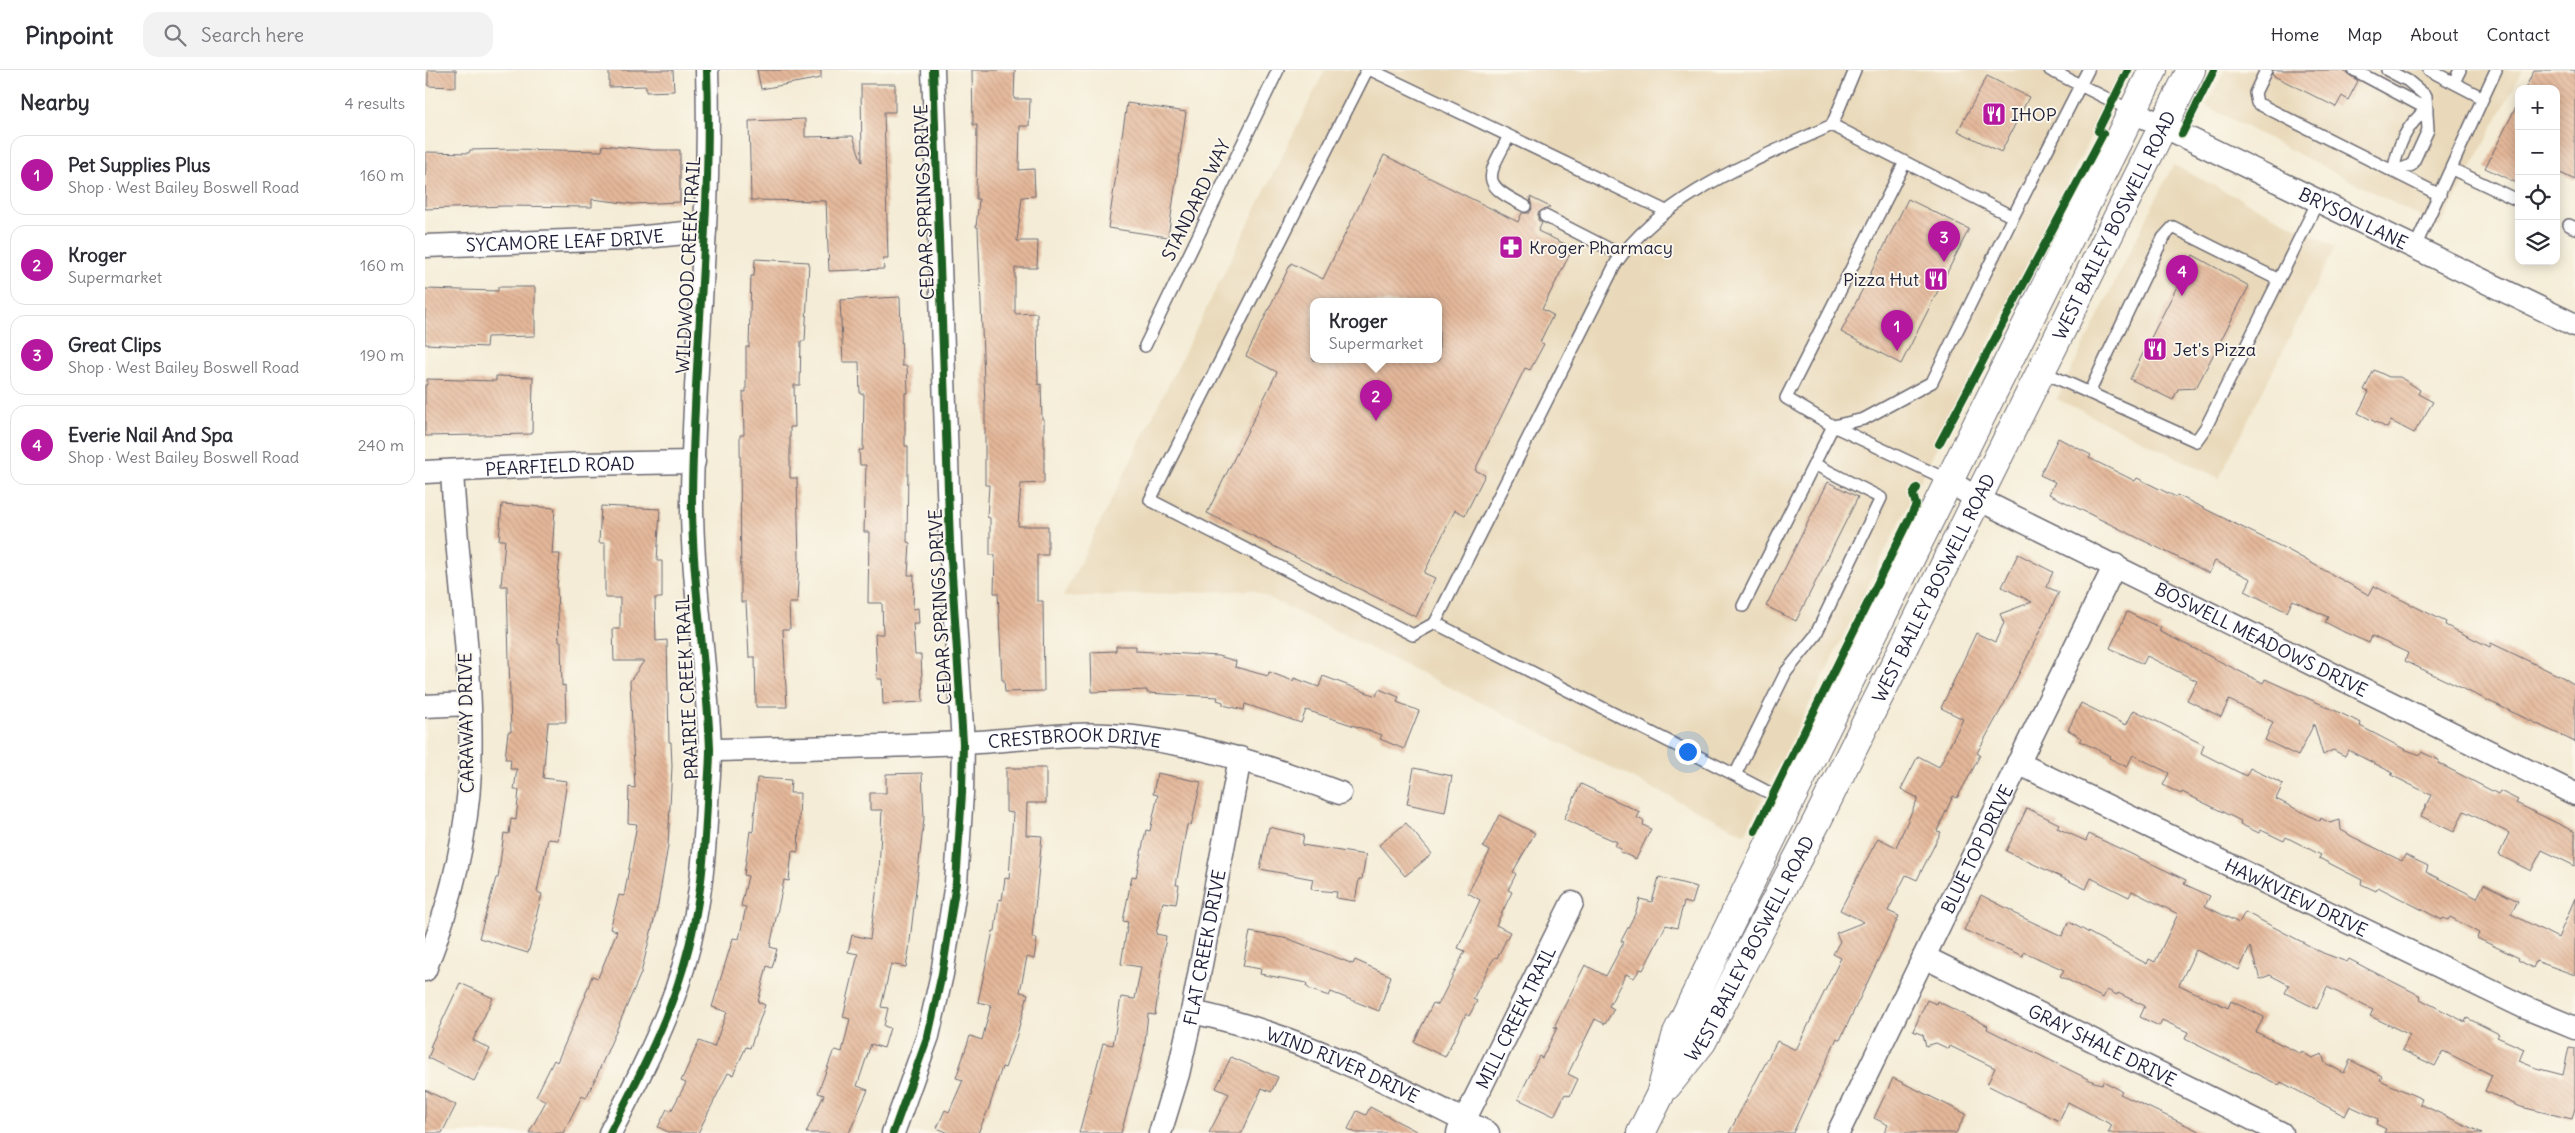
<!DOCTYPE html>
<meta charset="utf-8">
<style>
:root{--surface:#fff;--page:#f2f2f3;--text:#2b2b33;--muted:#7c7c81;--line:#e1e1e2;--accent:#b5179e}
body{margin:0;font-family:Delius,sans-serif;background:var(--page);color:var(--text)}
.controls{position:absolute;right:15px;top:15px;display:grid;overflow:hidden;border-radius:10px;box-shadow:0 2px 12px #0003}
.controls button{width:45px;height:45px;display:grid;place-items:center;padding:0;border:0;border-bottom:1px solid var(--line);background:var(--surface);color:var(--text);font:25px sans-serif}
.you{position:absolute;left:1262px;top:681px;width:18px;height:18px;margin:-12px;border:4px solid #fff;border-radius:50%;background:#1a73e8;box-shadow:0 0 0 8px #1a73e833}
.badge{display:grid;place-items:center;width:32px;height:32px;border-radius:50%;background:var(--accent);color:#fff;font-size:16px;font-weight:700}
.pin{position:absolute;translate:-50% -41px;filter:drop-shadow(0 1px 2px #0008)}
.pin::after{content:'';position:absolute;top:26px;width:18px;height:15px;background:inherit;clip-path:polygon(0 0,100% 0,50% 100%)}
.popup{position:absolute;left:885px;top:228px;width:132px;height:65px;box-sizing:border-box;display:grid;place-content:center;border-radius:10px;background:var(--surface);filter:drop-shadow(0 1px 4px #0005);font-size:16px;white-space:nowrap;color:var(--muted)}
.popup b{font-size:19px;color:var(--text)}
.popup::after{content:'';position:absolute;left:50%;top:100%;margin-left:-10px;border:10px solid transparent;border-top-color:var(--surface)}
.list{margin:0;padding:0;list-style:none}
h2{display:flex;justify-content:space-between;align-items:center;height:65px;margin:0;padding:0 20px;font-size:21px}
h2 small{font-size:16px;font-weight:400;color:var(--muted)}
.list li{display:grid;grid-template-columns:32px 1fr auto;gap:15px;align-items:center;box-sizing:border-box;height:80px;margin:0 10px 10px;padding:0 10px;border:1px solid var(--line);border-radius:15px}
.list b{display:block;font-size:19px;white-space:nowrap}
.list p{margin:0;font-size:16px;white-space:nowrap;color:var(--muted)}
.list em{font-size:16px;font-style:normal;color:var(--muted)}
.icon{flex:none;width:28px;height:28px;fill:none;stroke:currentColor;stroke-width:2;stroke-linecap:round;stroke-linejoin:round}
.map{position:relative;flex:none;width:2150px;height:1063px;overflow:hidden}
header{display:flex;align-items:center;gap:30px;box-sizing:border-box;height:70px;padding:0 25px;background:var(--surface);border-bottom:1px solid var(--line)}
header strong{font-size:24px}
nav{display:flex;gap:28px;margin-inline-start:auto;font-size:18px}
.search{width:350px;height:45px;background:var(--page);display:flex;align-items:center;gap:12px;box-sizing:border-box;padding:0 18px;border-radius:15px;color:var(--muted);font-size:19px}
main{display:flex}
aside{flex:1;background:var(--surface)}
.map>svg:first-child{display:block}
.built{fill:#e9d9ba;fill-rule:evenodd}
.building{fill:url(#building-back-hatch);fill-rule:evenodd}
.lines{fill:none;stroke-linecap:round;stroke-linejoin:round}
.lane-casing{stroke:#6c6971;stroke-width:14}
.street-casing{stroke:#6c6971;stroke-width:25}
.secondary-casing{stroke:#6c6971;stroke-width:30}
.lane{stroke:#fff;stroke-width:11}
.street{stroke:#fff;stroke-width:22}
.secondary{stroke:#fff;stroke-width:28}
.cycleway-casing{stroke:#fbf7ec;stroke-width:11}
.cycleway{stroke:#1b5e20;stroke-width:8}
.labels{text-anchor:middle;dominant-baseline:central;stroke-width:4;stroke-linejoin:round;paint-order:stroke}
.poi-label{font-size:18px;fill:#22223b;stroke:#fbf7ec;text-anchor:start}
.street-label{font-size:18px;fill:#22223b;stroke:#fbf7ec}
</style>
<header>
<strong>Pinpoint</strong>
<div class="search"><svg class="icon" aria-label="search" viewBox="0 0 24 24"><circle cx="10" cy="10" r="6"/><path d="M15 15l6 6"/></svg>Search here</div>
<nav><a>Home</a><a>Map</a><a>About</a><a>Contact</a></nav>
</header>
<main>
<aside>
<h2>Nearby<small>4 results</small></h2>
<ul class="list">
<li><span class="badge">1</span><div><b>Pet Supplies Plus</b><p>Shop · West Bailey Boswell Road</p></div><em>160 m</em></li>
<li><span class="badge">2</span><div><b>Kroger</b><p>Supermarket</p></div><em>160 m</em></li>
<li><span class="badge">3</span><div><b>Great Clips</b><p>Shop · West Bailey Boswell Road</p></div><em>190 m</em></li>
<li><span class="badge">4</span><div><b>Everie Nail And Spa</b><p>Shop · West Bailey Boswell Road</p></div><em>240 m</em></li>
</ul>
</aside>
<div class="map">
<svg width="2150" height="1063" viewBox="0 0 2150 1063">
<defs>
<pattern id="building-back-hatch" width="6" height="6" patternUnits="userSpaceOnUse" patternTransform="scale(1.25)"><rect width="6" height="6" fill="#e4b799"/><path d="M-1 5l2 2M0 0l6 6M5-1l2 2" fill="none" stroke="#c39d85"/></pattern>
</defs>
<rect width="100%" height="100%" fill="#fbf7ec"/>
<filter id="ink" filterUnits="userSpaceOnUse"><feTurbulence type="fractalNoise" baseFrequency=".02" numOctaves="2"/><feDisplacementMap in="SourceGraphic" scale="10" xChannelSelector="R" yChannelSelector="G"/><feConvolveMatrix kernelMatrix="1 2 1 2 8 2 1 2 1" color-interpolation-filters="sRGB"/></filter>
<filter id="wash" filterUnits="userSpaceOnUse"><feTurbulence type="fractalNoise" baseFrequency=".0096" numOctaves="4" result="noise"/><feDisplacementMap in="SourceGraphic" scale="20" xChannelSelector="R" yChannelSelector="G"/><feGaussianBlur stdDeviation="1.12" result="paint"/><feColorMatrix in="noise" values="0 0 0 0 0 0 0 0 0 0 0 0 0 0 0 0 0 1.4 0 .05"/><feComposite in="paint" operator="in"/></filter>
<g filter="url(#wash)">
<rect width="100%" height="100%" fill="#f4ecd6"/>
<path class="built" d="M900,0H1699L1320,764L828,520L638,527ZM888,232H1014V290H888Z
M1800,0H2098L2015,157L1781,36Z
M1748,95L1910,177L1794,408L1632,329Z"/>
<g id="blocks">
<path class="building" d="M3,0H31V17L3,16Z
M184,0H248L249,21L221,22V16L184,17Z
M332,0H396V8L336,19Z
M547,0H590L589,29H605L604,56H595L594,100L609,99L610,126L597,127L592,171H613L612,198H590V244L612,243V246L613,315L616,314L617,349H619V413L596,414L593,456H623V485H612V531H618L619,621L580,622L579,610H577L573,523H569L570,485H565V448L562,447L564,415H560V335L553,157H551L554,129H551L552,55H548Z
M1848,0H1917L1933,11L1923,30L1917,26L1911,37L1847,5Z
M2109,0H2150V110L2131,101V19H2100Z
M1562,6L1604,27L1576,82L1533,61Z
M436,14H470V42H459L463,189H458L459,199L404,201L401,131L326,130L324,51L380,49V67L428,66L437,92Z
M2094,31V114L2060,98Z
M702,33L761,42L743,167L683,158Z
M178,75L228,80H255V132L208,134L167,129V137L80,136L0,139L1,82L44,83L45,80L88,79L177,81Z
M959,85L1093,152L1097,143H1104L1107,139L1105,127L1125,137L1113,143V150L1117,153L1113,161L1148,178L1117,239L1128,245L1115,272L1119,274L1105,300L1100,298L1050,400L1060,405L1040,445L1030,440L999,503L1010,508L991,547L782,443L852,302L821,286L866,193L898,209ZM888,232H1014V290H888Z
M1483,129L1544,159L1476,294L1416,262Z
M1768,185L1824,216L1771,318L1753,319L1748,330L1705,309Z
M330,189L384,192L380,271H376L375,315H369L370,357H365V408H372L374,488L372,533H364L365,559H358L362,637H331L330,587H324L321,532H316L315,365H319L318,322H321V277H324L326,206H329Z
M73,217H110V266L62,267L61,277L0,274V219L73,221Z
M475,227L477,296H482L483,323H480V376H483V397L482,472L485,473L483,505H489L488,539L493,538L494,554H488L490,585H496L498,632L458,634L457,609H452L450,564H458L457,533H443L444,462H439L441,395H435L434,380H438L439,324H435L434,292H418L415,230Z
M1949,300L1964,307H1975L1995,320L1993,324L2008,332L1989,363L1966,351L1962,358L1933,343L1944,322L1939,320Z
M71,306L108,307L107,364L0,366V315H2V309L71,311Z
M1633,368L1666,385L1664,388L1710,411L1712,408L1751,427L1752,425L1863,480L1944,525L1949,516L2021,552L2020,555L2065,577L2066,573L2139,608L2150,615V672L1980,591L1983,583L1947,566L1944,573L1919,562L1900,552L1903,547L1868,530L1862,542L1820,521L1826,509L1790,491L1784,503L1624,424L1630,412L1615,405Z
M1403,412L1433,427L1371,551L1341,536Z
M77,434L130,438L127,484H135L132,517L134,572L136,571L137,616L140,615L141,652H123L118,708L142,711L133,770L123,769L112,822L117,824L111,847L113,848L103,883L54,868L71,808H73L79,763L84,764L86,749L91,750L94,720H89L92,699H85L86,689H80L83,662H86L82,516H76L80,470H74Z
M176,436L235,439L232,491H237V528H230L231,571L242,570L244,672H246L247,696L243,776L233,834L216,903L172,1005L161,1028L157,1026L138,1063H104L121,1031L111,1026L129,990L132,992L161,925H160L167,906L173,908L192,861L185,859L194,825L199,826L212,754L203,753L204,717L210,718L205,611L219,591H189L188,559H195V528H180V473H174Z
M1593,484L1628,502L1621,517L1634,522L1579,634L1552,683L1555,685L1547,701L1532,728L1528,726L1512,761L1516,762L1492,810L1481,805L1463,841L1474,846L1415,970L1412,968L1368,1063H1304L1352,971L1371,980L1416,888L1408,884L1415,871L1411,863L1439,852L1415,840L1453,768L1471,777L1493,728L1476,719L1493,686L1514,697L1538,649L1516,638L1551,563L1570,572L1579,553L1575,544L1607,532L1577,517Z
M1702,542L1736,558L1734,561L1838,613L1840,609L1909,640L1936,653L1935,656L1979,679L1995,685L1996,682L2014,690L2013,693L2073,724L2075,721L2093,730L2091,733L2150,762V796L2117,780L2106,801L2074,785L2084,763L2039,741L2029,762L1996,746L2006,725L1966,705L1968,703L1923,680L1920,686L1908,680L1898,685L1889,654L1873,686L1840,670L1848,652L1804,630L1796,647L1762,630L1772,611L1722,586L1718,594L1685,578Z
M691,576H711V581L793,586L811,591L810,597L843,606L844,602L868,611L869,608L894,617L898,606L951,626L954,619L974,627L972,632L994,641L979,679L955,669L957,665L881,640L876,653L820,634L819,640L798,635V632L792,630L793,627L722,623V620L667,622L666,582L691,581Z
M1656,633L1701,655L1709,640L1779,675L1776,683L1821,706L1825,698L1858,714L1851,729L1895,751L1896,748L1905,753L1915,750L1916,760L1928,767L1977,791L1980,785L2003,796L2001,802L2052,828L2059,814L2093,831L2086,844L2133,868L2150,828V905L2111,891L2108,898L2093,890L2094,888L2052,868L2054,863L2025,847L2023,850L2018,848L2017,850L1953,817L1951,821L1936,814L1937,810L1894,788L1896,785L1861,767L1859,771L1836,760L1834,763L1815,754L1816,751L1757,722L1756,724L1738,715L1744,703L1708,685L1702,697L1684,688L1685,686L1655,671L1657,668L1643,660Z
M581,698H621V733H602L601,765L617,766L607,868L612,869L609,889L602,887L595,922L603,924L591,968L580,998L577,997L565,1035L553,1063H524L512,1058L520,1040L524,1042L538,1010L531,1008L545,966L557,970L566,935L553,932L568,861H570L574,829L577,830L580,808L584,809L588,743L581,742Z
M989,698L1027,706L1020,742L982,734Z
M497,703L499,748L484,880L481,897L466,894L456,937L463,938L459,956L465,958L459,978L446,974L432,1016L443,1020L424,1063H381L399,1025L393,1023L408,982L411,980L417,982L425,949L418,947L433,884L423,882L427,865L445,869L454,802L457,740H445V723H461V704Z
M732,703L776,712L766,756L762,755L751,815H754L751,834L738,832L731,864L741,866L730,945L723,944L719,980L696,1063H654L678,973L688,975L696,927L710,929L716,897L696,894L703,852L698,851L707,806L711,807L721,760L725,761L733,725L728,724Z
M332,708L366,710L365,723H375L373,782L367,781L364,811L359,810L345,877L352,879L347,898L342,896L333,932L340,935L325,978L321,977L308,1005L303,1003L273,1063H245L233,1057L242,1039L246,1041L261,1013L256,1011L274,971L289,977L302,942L287,937L308,868L314,869L321,837L316,836L323,806L319,805L325,761L328,762Z
M1156,714L1215,742L1212,748L1219,751L1218,755L1226,759L1211,789L1195,782L1196,779L1190,776L1192,772L1139,749Z
M1602,738L1634,754L1632,758L1661,771L1664,764L1761,810L1759,814L1785,826L1780,836L1814,853L1820,842L1898,883L1922,892L1924,889L1941,898L1996,926L1995,929L2040,952L2042,948L2074,964L2072,967L2099,979L2094,991L2111,998L2138,1005L2144,977L2150,978V1038L2147,1049L2096,1037L2060,1021L2067,1005L2018,981L2010,996L1977,980L1985,965L1945,946L1948,940L1902,917L1892,939L1860,923L1864,915L1845,905L1835,909L1825,877L1814,900L1771,880L1754,915L1803,938L1806,931L1839,947L1831,962L1876,984L1877,982L1887,988L1897,984L1900,993L1919,1003L1925,990L1957,1006L1955,1010L1997,1029L1995,1034L2057,1063H1959L1961,1059L1951,1054L1953,1049L1925,1036L1920,1046L1856,1012L1854,1015L1760,969L1763,962L1737,950L1734,956L1715,947L1720,936L1693,923L1692,925L1682,920L1678,928L1635,906L1639,900L1599,882L1598,886L1539,860L1556,825L1589,842L1588,843L1637,866L1644,852L1722,894L1724,889L1730,892L1753,844L1707,821L1704,827L1666,808L1661,819L1581,781Z
M1074,745L1110,763L1088,802L1091,804L1083,820L1087,822L1071,855L1085,862L1072,888L1070,887L1066,893L1048,929L1052,931L1044,946L1041,944L1020,987L989,972L1008,933L1013,935L1040,881L1033,878L1055,830L1043,823L1065,781L1058,777Z
M981,753L1007,784L980,806L954,775Z
M844,757L879,765L877,775L941,785L937,809H934L930,831L911,828L912,822L889,820L886,818L888,809L835,799Z
M1234,807L1272,817L1267,834L1259,832L1252,858L1241,855L1218,900L1215,899L1209,908L1201,904L1184,936L1189,939L1180,954L1170,949L1143,1004L1153,1009L1145,1026L1140,1024L1129,1046L1093,1029L1114,986L1117,988L1132,958L1129,957L1160,895L1181,906L1199,872L1196,871L1210,844L1215,829L1227,832Z
M825,862L864,869L928,894L930,890L966,906L954,941L906,922L904,926L886,920L881,916L882,913L835,904L836,899L818,896Z
M35,913L68,928L48,970L65,979L49,1011L3,988L7,978L5,977Z
M1502,930L1511,934L1512,931L1563,956L1562,959L1669,1012L1677,1014L1678,1011L1697,1021L1695,1024L1778,1063H1683L1687,1055L1643,1032L1634,1051L1562,1015L1570,998L1525,976L1524,979L1511,973L1501,976L1498,965L1488,961Z
M806,987L853,1007L846,1022L837,1018L817,1063H784L804,1024L791,1018Z
M1468,1008L1541,1044L1531,1063H1459L1463,1055L1449,1048Z
M0,1020L31,1035L17,1063H0Z
M945,1037L995,1063H931L923,1059L932,1041L941,1045Z"/>
</g>
</g>
<g filter="url(#ink)">
<use href="#blocks" fill-opacity="0" stroke="#6c6971" stroke-width="1"/>
<g class="lines">
<g class="lane-casing">
<path id="lane" d="M942,0L725,430L988,565L1010,553L1191,193C1240,123 1332,90 1407,55L1430,0
M946,0L1241,141
M1625,0L1707,41
M1841,0L1830,23L1832,33L2015,125
M1929,0L2002,39
M1962,0L1983,11L2001,26L2003,60L1987,95L1968,102
M2029,12L2035,0
M2058,28L2071,0
M1084,66C1062,108 1054,113 1100,136
M1480,92L1361,328L1408,356L1525,411
M2027,99L2094,131
M1968,102C1973,76 1980,56 2002,39
M1120,146L1196,185
M1588,147L1663,0
M2144,155L2150,158
M1990,177L2058,28L2004,0
M720,276L853,0
M1616,301L1771,371L1781,357L1893,131
M1664,323L1738,168L1748,157L1854,210
M1318,536L1389,394
M1010,553L1310,705L1361,602L1390,566L1456,428L1389,394L1408,356L1439,349L1507,312L1588,147L1407,55
M1310,705L1364,733"/>
</g>
<g class="street-casing">
<g id="street">
<path id="s1" d="M1707,41L2150,255"/>
<path id="s2" d="M0,176L200,169L280,161"/>
<path id="s3" d="M0,402L156,394L269,392"/>
<path id="s4" d="M1525,412L1553,429L2150,724"/>
<path d="M0,636L44,634"/>
<path id="s5" d="M285,680C369,678 454,677 538,673C594,670 652,660 708,667C780,675 848,698 915,723"/>
<path id="s6" d="M1593,693L2099,937L2150,958"/>
<path id="s7" d="M1499,887L1856,1063"/>
<path d="M0,900C25,835 42,770 45,701C49,603 32,500 27,401"/>
<path id="s8" d="M767,942C873,964 968,1014 1063,1063"/>
<path d="M185,1063C209,1016 234,969 251,920C273,857 279,799 282,733C283,715 285,697 285,679C282,594 266,509 267,424C269,282 287,141 282,0"/>
<path d="M468,1063L503,966L517,904L531,813L537,723L538,673L525,474L508,0"/>
<path id="s9" d="M735,1063L753,1004L767,942L815,688"/>
<path id="s10" d="M1033,1063L1147,833"/>
<path id="s11" d="M1413,1063L1690,495"/>
</g>
</g>
<g class="secondary-casing">
<g id="secondary">
<path id="s12" d="M1242,1016L1277,972L1392,751L1766,0"/>
<path d="M1216,1063L1235,1025L1252,963L1364,733L1728,0"/>
</g>
</g>
<use href="#lane" class="lane"/>
<use href="#street" class="street"/>
<use href="#secondary" class="secondary"/>
<g class="cycleway-casing">
<path id="cycleway" d="M1757,64L1789,0
M1514,374L1678,64L1673,61L1703,0
M1330,761L1491,435L1488,425L1492,418
M185,1063C209,1016 234,969 251,920C273,857 279,799 282,733C283,715 285,697 285,679C282,594 266,509 267,424C269,282 287,141 282,0
M468,1063L503,966L517,904L531,813L537,723L538,673L525,474L508,0"/>
</g>
<use href="#cycleway" class="cycleway"/>
</g>
</g>
<defs>
<g id="restaurant-square" transform="scale(1.25)"><rect x="-9" y="-9" width="18" height="18" rx="4" fill="#b5179e" stroke="#fbf7ec"/><path d="M-5-6h1v4h1v-4h1v4h1v-4h1v5L-1.5 .5V6h-2V.5L-5-1ZM5-6V6H3V1.5H1.5Q1.5-4 5-6Z" fill="#fff"/></g>
<g id="pharmacy-square" transform="scale(1.25)"><rect x="-9" y="-9" width="18" height="18" rx="4" fill="#b5179e" stroke="#fbf7ec"/><path d="M-2-6h4v4h4v4h-4v4h-4v-4h-4v-4h4Z" fill="#fff"/></g>
</defs>
<g fill-rule="evenodd">
<use href="#restaurant-square" x="1569" y="44"/>
<use href="#pharmacy-square" x="1086" y="177"/>
<use href="#restaurant-square" x="1511" y="209"/>
<use href="#restaurant-square" x="1730" y="279"/>
</g>
<g class="labels">
<g class="poi-label">
<text x="1586" y="44">IHOP</text>
<text x="1104" y="177">Kroger Pharmacy</text>
<text x="1494" y="209" text-anchor="end">Pizza Hut</text>
<text x="1748" y="279">Jet's Pizza</text>
</g>
<g class="street-label">
<text transform="translate(771 130) rotate(-64)">STANDARD WAY</text>
<text transform="translate(499 132) rotate(-92)">CEDAR SPRINGS DRIVE</text>
<text stroke="none"><textPath href="#s1" startOffset="246">BRYSON LANE</textPath></text>
<text stroke="none"><textPath href="#s12" startOffset="971">WEST BAILEY BOSWELL ROAD</textPath></text>
<text stroke="none"><textPath href="#s2" startOffset="140">SYCAMORE LEAF DRIVE</textPath></text>
<text transform="translate(263 195) rotate(-87)">WILDWOOD CREEK TRAIL</text>
<text stroke="none"><textPath href="#s3" startOffset="135">PEARFIELD ROAD</textPath></text>
<text stroke="none"><textPath href="#s12" startOffset="566">WEST BAILEY BOSWELL ROAD</textPath></text>
<text transform="translate(515 537) rotate(-93)">CEDAR SPRINGS DRIVE</text>
<text stroke="none"><textPath href="#s4" startOffset="349">BOSWELL MEADOWS DRIVE</textPath></text>
<text transform="translate(262 617) rotate(-93)">PRAIRIE CREEK TRAIL</text>
<text transform="translate(41 653) rotate(-91)">CARAWAY DRIVE</text>
<text stroke="none"><textPath href="#s5" startOffset="365">CRESTBROOK DRIVE</textPath></text>
<text stroke="none"><textPath href="#s11" startOffset="316">BLUE TOP DRIVE</textPath></text>
<text stroke="none"><textPath href="#s6" startOffset="309">HAWKVIEW DRIVE</textPath></text>
<text stroke="none"><textPath href="#s9" startOffset="191">FLAT CREEK DRIVE</textPath></text>
<text stroke="none"><textPath href="#s12" startOffset="161">WEST BAILEY BOSWELL ROAD</textPath></text>
<text stroke="none"><textPath href="#s10" startOffset="129">MILL CREEK TRAIL</textPath></text>
<text stroke="none"><textPath href="#s7" startOffset="199">GRAY SHALE DRIVE</textPath></text>
<text stroke="none"><textPath href="#s8" startOffset="160">WIND RIVER DRIVE</textPath></text>
</g>
</g>
</svg>
<div class="controls">
<button>+</button>
<button>−</button>
<button><svg class="icon" aria-label="locate" viewBox="0 0 24 24"><circle cx="12" cy="12" r="6"/><path d="M12 2v4M12 18v4M2 12h4M18 12h4"/></svg></button>
<button><svg class="icon" aria-label="layers" viewBox="0 0 24 24"><path d="M12 4l9 5-9 5-9-5zM3 14l9 5 9-5"/></svg></button>
</div>
<div class="you"></div>
<div class="pin badge" style="left:1472px;top:281px">1</div>
<div class="pin badge" style="left:951px;top:351px">2</div>
<div class="popup"><b>Kroger</b>Supermarket</div>
<div class="pin badge" style="left:1519px;top:192px">3</div>
<div class="pin badge" style="left:1757px;top:226px">4</div>
</div>
</main>
